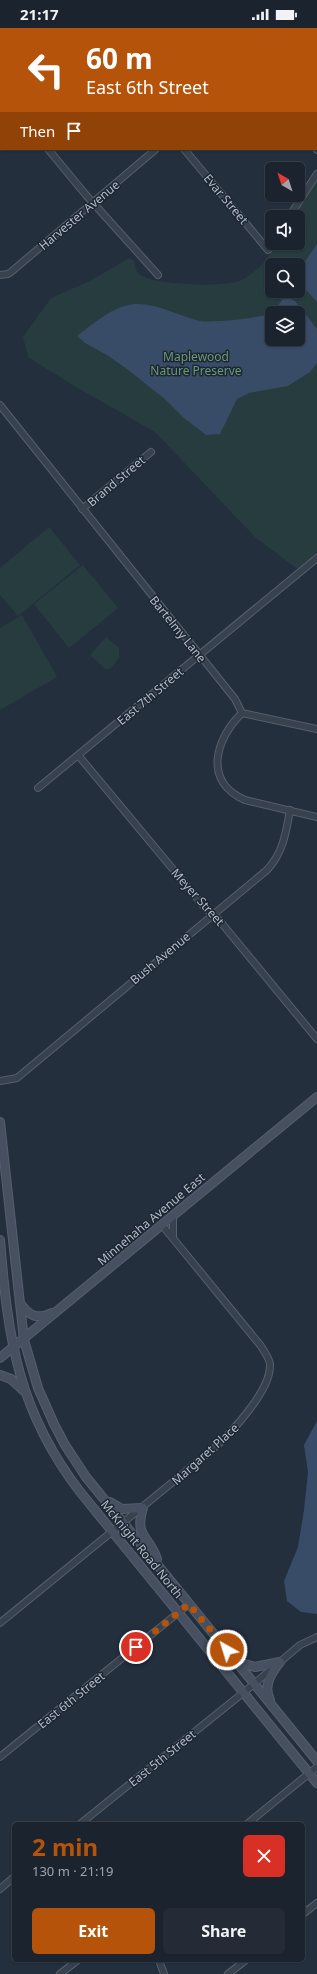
<!DOCTYPE html>
<html lang="en">
<head>
<meta charset="utf-8">
<style>
  body { margin:0; font-family:"Noto Sans",sans-serif; background:#242b36; color:#f1f3f6; height:100vh; display:flex; flex-direction:column; font-size:15px; white-space:nowrap }
  * { box-sizing:border-box; margin:0 }
  p { font-size:13px; color:#a0a4aa }
  .icon { flex:none; width:22px; height:22px; fill:none; stroke:currentColor; stroke-width:2; stroke-linecap:round; stroke-linejoin:round }
  .map { position:relative; flex:1; overflow:hidden }
  .sheet { position:absolute; left:12px; top:1794px; width:293px; height:140px; display:flex; flex-direction:column; background:#1b232e; border-radius:6px; box-shadow:0 1px 3px #0004,0 0 0 1px #39404a }
  .sheet>* { flex:none }
  .top-card { position:absolute; left:0px; top:0px; width:317px; height:122px; box-shadow:0 1px 3px #0004,0 0 0 1px #39404a; background:#b45309; color:#fff; overflow:hidden }
  .needle { width:26px; rotate:321deg }
  .controls { position:absolute; left:265px; top:134px; display:grid; gap:8px }
  .controls a { display:grid; place-items:center; width:40px; height:40px; border-radius:6px; background:#1b232e; box-shadow:0 1px 3px #0004,0 0 0 1px #39404a; font-size:20px }
  .pin { position:absolute; display:grid; place-items:center; width:34px; height:34px; color:#fff; margin:-17px; border:2px solid #fff; border-radius:50%; box-shadow:0 1px 4px #0007 }
  .me { position:absolute; width:44px; margin:-22px; rotate:321deg; stroke-linejoin:round; filter:drop-shadow(0 0 3px #0008) }
  .turn { display:flex; align-items:center; gap:14px; height:84px; padding:0 20px; font-size:18px }
  .turn .icon { width:52px; height:52px; stroke-width:2.5 }
  .turn b { display:block; font-size:28px; line-height:34px }
  .then { display:flex; align-items:center; height:38px; padding:0 20px; background:#0003; gap:8px; font-size:15px }
  .round { display:grid; place-items:center; flex:none; width:42px; height:42px; border-radius:6px; background:#242b36 }
  .headline { display:flex; align-items:center; justify-content:space-between; height:68px; padding:0 20px }
  h1 { font-size:24px; font-weight:700; line-height:30px; color:#b45309 }
  .primary-button { display:flex; gap:8px; margin-top:auto; padding:8px 20px }
  .primary-button a { flex:1; height:46px; border-radius:6px; background:#b45309; color:#fff; font-size:16px; font-weight:700; line-height:46px; text-align:center }
  .primary-button a+a { background:#242b36; color:#f1f3f6 }
  .status { display:flex; justify-content:space-between; align-items:center; height:28px; padding:0 20px; background:#1b232e; direction:ltr }
  .status svg { height:11px; fill:currentColor }
  .map>svg:first-child { display:block }
  .green { fill:#263c3f; fill-rule:evenodd }
  .water { fill:#394c67; fill-rule:evenodd }
  .lines { fill:none; stroke-linecap:round; stroke-linejoin:round }
  .minor-casing { stroke:#565f6c; stroke-width:8 }
  .secondary-casing { stroke:#565f6c; stroke-width:10 }
  .minor { stroke:#38414e; stroke-width:6 }
  .secondary { stroke:#465061; stroke-width:8 }
  .route { stroke:#b45309; stroke-width:7; stroke-dasharray:0 12.6 }
  .labels { text-anchor:middle; dominant-baseline:central; stroke-width:3; stroke-linejoin:round; paint-order:stroke }
  .street-label { font-size:12px; fill:#b4bcc9; stroke:#1d2633 }
  .park-label { font-size:12px; fill:#6b9a76; stroke:#1d2633 }
</style>
</head>
<body>
<div class="status"><b>21:17</b><svg viewBox="0 0 49 12"><path d="M0 12V9h3v3zM5 12V6h3v6zM10 12V3h3v9zM15 12V0h3v12zM26 1h20v11H26zM47 4h2v5h-2z"/></svg></div>
<div class="map">
<svg width="317" height="1946" viewBox="0 0 317 1946">
  <rect width="100%" height="100%" fill="#242f3e"/>
  <path class="green" d="M 317,153 L 317,526 L 300,543 L 255,509 L 155,404 L 71,356 L 28,329 L 23,309 L 51,270 L 90,253 L 129,230 L 134,233 C 135,238 137,245 142,248 C 157,257 223,259 239,253 C 258,245 267,231 277,215 L 298,215 L 298,189 L 294,189 ZM 272,237 L 298,237 L 298,263 L 272,263 ZM 272,285 L 298,285 L 298,311 L 272,311 Z
    M 49,499 L 80,537 L 18,588 L 0,567 L 0,540 Z
    M 83,537 L 118,580 L 69,620 L 34,576 Z
    M 22,587 L 57,649 L 0,682 L 0,600 Z
    M 106,609 L 119,620 L 119,630 L 110,641 L 105,641 L 90,627 Z"/>
  <path class="water" d="M 317,216 L 317,274 L 301,256 L 302,238 Z
    M 285,267 L 295,273 L 317,301 L 317,335 L 310,344 L 288,358 L 249,365 L 237,371 L 220,406 L 206,407 L 184,390 L 166,372 L 127,341 L 107,327 L 85,315 L 77,308 C 94,295 113,278 135,276 C 158,275 178,288 200,293 C 210,295 261,291 269,285 C 276,281 281,274 285,267 ZM 272,285 L 298,285 L 298,311 L 272,311 Z
    M 317,1393 L 317,1586 L 301,1584 L 287,1573 L 284,1553 L 298,1519 L 304,1482 L 308,1444 L 304,1417 Z"/>
  <g class="lines">
    <defs>
      <path id="minor" d="M 300,1 L 301,0
        M 0,62 L 1,63
        M 48,121 L 86,167 L 158,247
        M 184,121 L 268,222 L 272,215
        M 316,121 L 317,122
        M 289,189 L 317,146
        M 0,247 L 8,246 L 11,244 L 156,121
        M 0,377 L 235,671 L 242,685
        M 82,481 L 151,424
        M 242,685 C 215,711 203,754 245,772 L 317,789
        M 242,685 L 317,701
        M 78,727 L 206,881 L 219,892 L 317,1011
        M 38,760 L 317,530
        M 0,1053 L 17,1050 L 267,842 C 283,825 286,805 290,782
        M 173,1188 L 173,1209
        M 0,1595 L 212,1422 C 230,1406 271,1363 270,1337 C 270,1330 264,1324 261,1318 L 162,1197
        M 0,1729 L 189,1576
        M 80,1796 L 254,1656 L 300,1617 L 317,1609
        M 247,1796 L 317,1739
        M 0,1861 L 14,1849
        M 303,1886 L 317,1875
        M 159,1932 L 164,1946
        M 60,1946 L 78,1932
        M 228,1946 L 246,1932"/>
      <path id="secondary" d="M 33,1 L 33,0
        M 0,70 L 1,68
        M 0,1094 L 24,1312 L 38,1360 L 54,1396 L 65,1417 L 86,1449 L 317,1733
        M 0,1212 C 8,1311 18,1384 81,1465 L 317,1755
        M 20,1275 C 29,1288 37,1292 52,1285
        M 0,1330 L 317,1069
        M 0,1347 L 11,1351 L 24,1363
        M 110,1474 L 122,1481 L 143,1480 C 134,1509 149,1507 157,1531
        M 237,1634 L 255,1639 L 280,1634
        M 270,1672 C 263,1658 271,1645 280,1634"/>
    </defs>
    <use href="#minor" class="minor-casing"/>
    <use href="#secondary" class="secondary-casing"/>
    <use href="#minor" class="minor"/>
    <use href="#secondary" class="secondary"/>
  </g>
  <g class="lines">
    <path class="route" d="M 136,1619 L 189,1576 L 227,1622"/>
  </g>
  <g class="labels">
    <g class="street-label">
      <text transform="translate(226 171) rotate(50)">Evar Street</text>
      <text transform="translate(79 187) rotate(-40)">Harvester Avenue</text>
      <text transform="translate(116 453) rotate(-40)">Brand Street</text>
      <text transform="translate(178 601) rotate(51)">Bartelmy Lane</text>
      <text transform="translate(150 668) rotate(-40)">East 7th Street</text>
      <text transform="translate(198 869) rotate(48)">Meyer Street</text>
      <text transform="translate(160 930) rotate(-40)">Bush Avenue</text>
      <text transform="translate(151 1191) rotate(-40)">Minnehaha Avenue East</text>
      <text transform="translate(205 1426) rotate(-42)">Margaret Place</text>
      <text transform="translate(142 1521) rotate(51)">McKnight Road North</text>
      <text transform="translate(71 1672) rotate(-39)">East 6th Street</text>
      <text transform="translate(162 1730) rotate(-39)">East 5th Street</text>
    </g>
    <g class="park-label">
      <text x="196" y="328">Maplewood<tspan x="196" dy="14">Nature Preserve</tspan></text>
    </g>
  </g>
</svg>
<div class="controls">
<a><svg class="needle" viewBox="-14 -14 28 28"><path d="M0-13l5 13h-10z" fill="#e53935"/><path d="M0 13l5-13h-10z" fill="#a0a4aa"/></svg></a>
<a><svg class="icon" aria-label="sound" viewBox="0 0 24 24"><path d="M4 9h4l5-4v14l-5-4H4zM17 9q2 3 0 6"/></svg></a>
<a><svg class="icon" aria-label="search" viewBox="0 0 24 24"><circle cx="10" cy="10" r="6"/><path d="M15 15l6 6"/></svg></a>
<a><svg class="icon" aria-label="layers" viewBox="0 0 24 24"><path d="M12 4l9 5-9 5-9-5zM3 14l9 5 9-5"/></svg></a>
</div>
<div class="pin" style="left:136px;top:1619px;background:#d93025"><svg class="icon" aria-label="arrive" viewBox="0 0 24 24"><path d="M6 21V4h12l-3 4 3 4H6"/></svg></div>
<svg class="me" style="left:227px;top:1622px" viewBox="-20 -20 40 40"><circle r="17" fill="#b45309" stroke="#fff" stroke-width="3"/><path d="M0-11L8 9 0 5-8 9z" fill="#fff"/></svg>
<div class="top-card">
<div class="turn"><svg class="icon" aria-label="left" viewBox="0 0 24 24"><path d="M17 20v-9H6M10 6l-5 5 5 5"/></svg><div><b>60 m</b>East 6th Street</div></div>
<div class="then">Then<svg class="icon" aria-label="arrive" viewBox="0 0 24 24"><path d="M6 21V4h12l-3 4 3 4H6"/></svg></div>
</div>
<section class="sheet">
<div class="headline"><div><h1>2 min</h1><p>130 m · 21:19</p></div><a class="round" style="background:#d93025;color:#fff"><svg class="icon" aria-label="close" viewBox="0 0 24 24"><path d="M6 6l12 12M18 6L6 18"/></svg></a></div>
<div class="primary-button"><a>Exit</a><a>Share</a></div>
</section>
</div>
</body>
</html>
